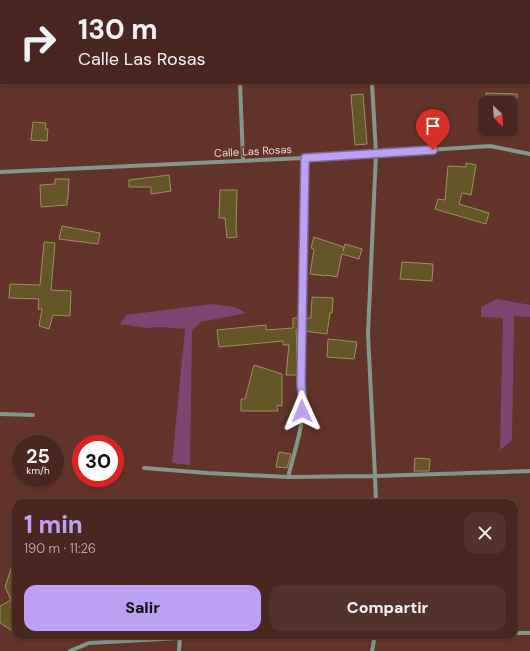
<!DOCTYPE html>
<html lang="es">
<head>
<meta charset="utf-8">
<style>
  body { margin:0; font-family:"DM Sans",sans-serif; background:#53322c; color:#f1f3f6; height:100vh; display:flex; flex-direction:column; font-size:15px; white-space:nowrap }
  * { box-sizing:border-box; margin:0 }
  p { font-size:13px; color:#b1a5a4 }
  .icon { flex:none; width:22px; height:22px; fill:none; stroke:currentColor; stroke-width:2; stroke-linecap:round; stroke-linejoin:round }
  .map { position:relative; flex:1; overflow:hidden }
  .drawer { position:absolute; left:12px; top:499px; width:506px; height:140px; display:flex; flex-direction:column; background:#49261f; border-radius:12px; box-shadow:0 1px 3px #0004,0 0 0 1px #61433d }
  .drawer>* { flex:none }
  .top-card { position:absolute; left:0px; top:0px; width:530px; height:84px; box-shadow:0 1px 3px #0004,0 0 0 1px #61433d; background:#49261f; color:#f1f3f6; overflow:hidden }
  .needle { width:26px; rotate:155deg }
  .fabs { position:absolute; left:478px; top:96px; display:grid; gap:8px }
  .fabs a { display:grid; place-items:center; width:40px; height:40px; border-radius:8px; background:#49261f; box-shadow:0 1px 3px #0004,0 0 0 1px #61433d; font-size:20px }
  .speed { position:absolute; left:12px; top:435px; display:flex; gap:8px; font-size:20px; font-weight:700; text-align:center }
  .speed>* { display:grid; place-content:center; width:52px; height:52px; border-radius:50%; background:#49261f; box-shadow:0 1px 3px #0004,0 0 0 1px #61433d; line-height:1 }
  .speed small { font-size:10px; font-weight:400 }
  .speed .limit { border:6px solid #d22; background:#fff; color:#111 }
  .pin { position:absolute; display:grid; place-items:center; width:34px; height:34px; color:#fff; margin:-41px -17px; border-radius:50% 50% 50% 0; rotate:-45deg; box-shadow:0 0 4px #0007 }
  .pin .icon { rotate:45deg }
  .me { position:absolute; width:44px; margin:-22px; rotate:359deg; stroke-linejoin:round; filter:drop-shadow(0 0 3px #0008) }
  .turn { display:flex; align-items:center; gap:14px; height:84px; padding:0 12px; font-size:18px }
  .turn .icon { width:52px; height:52px; stroke-width:2.5 }
  .turn b { display:block; font-size:28px; line-height:34px }
  .round { display:grid; place-items:center; flex:none; width:42px; height:42px; border-radius:12px; background:#53322c }
  .headline { display:flex; align-items:center; justify-content:space-between; height:68px; padding:0 12px }
  h1 { font-size:24px; font-weight:800; line-height:30px; color:#bca0f2 }
  .primary-button { display:flex; gap:8px; margin-top:auto; padding:8px 12px }
  .primary-button a { flex:1; height:46px; border-radius:12px; background:#bca0f2; color:#111; font-size:16px; font-weight:800; line-height:46px; text-align:center }
  .primary-button a+a { background:#53322c; color:#f1f3f6 }
  .map>svg:first-child { display:block }
  .green { fill:#7c4673 }
  .building { fill:#645627; stroke:#9f9060 }
  .lines { fill:none; stroke-linecap:round; stroke-linejoin:round }
  .minor { stroke:#839687; stroke-width:4 }
  .route-casing { stroke:#7a689d; stroke-width:10 }
  .route { stroke:#bca0f2; stroke-width:7 }
  .labels { text-anchor:middle; dominant-baseline:central; stroke-width:3; stroke-linejoin:round; paint-order:stroke }
  .street-label { font-size:11px; fill:#f0d3cc; stroke:#613329 }
</style>
</head>
<body>
<div class="map">
<svg width="530" height="651" viewBox="0 0 530 651">
  <rect width="100%" height="100%" fill="#613329"/>
  <path class="green" d="M 497,299 L 530,305 L 530,317 L 514,316 L 512,440 L 500,450 L 503,318 L 481,317 L 481,307 Z
    M 212,304 L 235,307 L 246,313 L 201,322 L 192,330 L 190,465 L 172,463 L 185,329 L 160,327 L 147,328 L 120,324 L 126,315 Z"/>
  <path class="building" d="M 486,93 L 517,94 L 517,103 L 485,103 Z
    M 363,94 L 367,144 L 355,145 L 351,95 Z
    M 33,122 L 46,123 L 45,129 L 48,129 L 47,141 L 31,140 Z
    M 466,163 L 476,165 L 471,195 L 462,193 L 459,204 L 489,213 L 486,224 L 435,209 L 438,199 L 445,200 L 448,166 L 466,167 Z
    M 169,175 L 171,191 L 151,194 L 151,187 L 129,187 L 129,180 Z
    M 55,179 L 69,179 L 68,199 L 67,199 L 67,205 L 41,207 L 40,185 L 55,184 Z
    M 220,190 L 237,190 L 236,228 L 237,237 L 227,238 L 225,218 L 219,218 Z
    M 62,226 L 100,233 L 98,244 L 59,239 Z
    M 314,237 L 344,247 L 343,251 L 345,244 L 362,249 L 359,259 L 342,254 L 337,277 L 326,275 L 326,276 L 310,274 L 314,249 L 311,248 Z
    M 44,242 L 55,243 L 51,290 L 71,291 L 70,316 L 53,315 L 49,329 L 39,326 L 42,309 L 38,309 L 39,299 L 9,298 L 10,284 L 40,285 Z
    M 402,262 L 433,264 L 432,281 L 400,279 Z
    M 312,297 L 333,298 L 332,313 L 330,313 L 327,334 L 305,331 L 306,318 L 311,318 Z
    M 293,318 L 299,318 L 298,330 L 296,330 L 298,375 L 286,375 L 289,345 L 283,345 L 283,341 L 219,347 L 217,330 L 266,325 L 266,330 L 293,328 Z
    M 328,339 L 357,342 L 354,359 L 327,357 Z
    M 254,365 L 282,374 L 282,406 L 277,405 L 278,411 L 241,411 L 241,399 L 245,399 Z
    M 279,452 L 291,454 L 287,468 L 276,467 Z
    M 415,458 L 430,459 L 429,471 L 414,471 Z
    M 14,560 L 16,560 L 16,633 L 0,623 L 0,606 L 11,600 L 5,587 Z"/>
  <g class="lines">
    <path class="minor" d="M 237,0 L 237,1
      M 368,0 L 368,1
      M 240,83 L 243,160
      M 372,83 L 376,153 L 368,334 L 375,476 L 530,471
      M 305,158 L 301,384 C 302,390 303,396 303,403 C 303,428 294,453 288,477 L 375,476 L 376,503
      M 0,172 L 305,158 L 490,146 L 530,154
      M 0,414 L 33,415
      M 144,468 L 207,473 L 288,477
      M 514,633 L 530,633
      M 70,651 L 89,643 L 180,638 L 354,635
      M 179,651 L 180,638
      M 372,651 L 375,635"/>
  </g>
  <g class="lines">
    <defs>
      <path id="route" d="M 302,411 L 303,403 L 301,384 L 305,158 L 433,150"/>
    </defs>
    <use href="#route" class="route-casing"/>
    <use href="#route" class="route"/>
  </g>
  <g class="labels">
    <g class="street-label">
      <text transform="translate(253 151) rotate(-3)">Calle Las Rosas</text>
    </g>
  </g>
</svg>
<div class="fabs">
<a><svg class="needle" viewBox="-14 -14 28 28"><path d="M0-13l5 13h-10z" fill="#e53935"/><path d="M0 13l5-13h-10z" fill="#b1a5a4"/></svg></a>
</div>
<div class="speed"><div>25<small>km/h</small></div><div class="limit">30</div></div>
<div class="pin" style="left:433px;top:150px;background:#d93025"><svg class="icon" aria-label="arrive" viewBox="0 0 24 24"><path d="M6 21V4h12l-3 4 3 4H6"/></svg></div>
<svg class="me" style="left:302px;top:411px" viewBox="-20 -20 40 40"><path d="M0-17L14 15 0 8-14 15z" fill="#bca0f2" stroke="#fff" stroke-width="4"/></svg>
<div class="top-card">
<div class="turn"><svg class="icon" aria-label="right" viewBox="0 0 24 24"><path d="M7 20v-9h11M14 6l5 5-5 5"/></svg><div><b>130 m</b>Calle Las Rosas</div></div>
</div>
<section class="drawer">
<div class="headline"><div><h1>1 min</h1><p>190 m · 11:26</p></div><a class="round"><svg class="icon" aria-label="close" viewBox="0 0 24 24"><path d="M6 6l12 12M18 6L6 18"/></svg></a></div>
<div class="primary-button"><a>Salir</a><a>Compartir</a></div>
</section>
</div>
</body>
</html>
